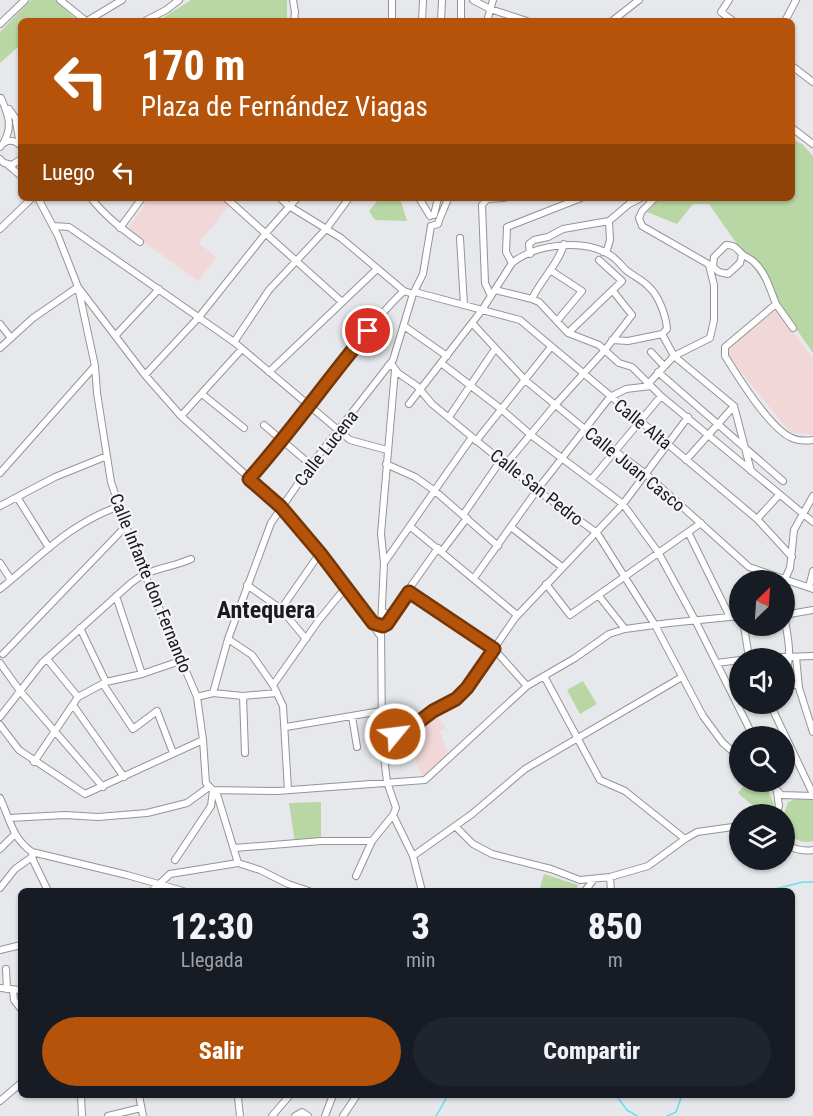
<!DOCTYPE html>
<html lang="es">
<head>
<meta charset="utf-8">
<style>
  body { margin:0; font-family:"Roboto Condensed",sans-serif; background:#20242c; color:#f1f3f6; height:100vh; display:flex; flex-direction:column; font-size:22px; white-space:nowrap }
  * { box-sizing:border-box; margin:0 }
  p { font-size:20px; color:#9ea1a6 }
  .icon { flex:none; width:33px; height:33px; fill:none; stroke:currentColor; stroke-width:2; stroke-linecap:round; stroke-linejoin:round }
  .map { position:relative; flex:1; overflow:hidden }
  .details { position:absolute; left:18px; top:888px; width:777px; height:210px; display:flex; flex-direction:column; background:#171b24; border-radius:9px; box-shadow:0 2px 4px #0004 }
  .details>* { flex:none }
  .banner { position:absolute; left:18px; top:18px; width:777px; height:183px; border-radius:9px; box-shadow:0 2px 4px #0004; background:#b45309; color:#fff; overflow:hidden }
  .needle { width:39px; rotate:25deg }
  .controls { position:absolute; left:729px; top:570px; display:grid; gap:12px }
  .controls a { display:grid; place-items:center; width:66px; height:66px; border-radius:50%; background:#171b24; box-shadow:0 2px 4px #0004; font-size:30px }
  .pin { position:absolute; display:grid; place-items:center; width:51px; height:51px; color:#fff; margin:-26px; border:3px solid #fff; border-radius:50%; box-shadow:0 2px 6px #0007 }
  .me { position:absolute; width:66px; margin:-33px; rotate:61deg; stroke-linejoin:round; filter:drop-shadow(0 0 4px #0008) }
  .turn { display:flex; align-items:center; gap:21px; height:126px; padding:0 24px; font-size:27px }
  .turn .icon { width:78px; height:78px; stroke-width:2.5 }
  .turn b { display:block; font-size:42px; line-height:51px }
  .then { display:flex; align-items:center; height:57px; padding:0 24px; background:#0003; gap:12px; font-size:22px }
  .eta { display:flex; justify-content:space-evenly; align-items:center; height:102px; text-align:center }
  .eta b { font-size:36px; font-weight:800; line-height:42px }
  .button { display:flex; gap:12px; margin-top:auto; padding:12px 24px }
  .button a { flex:1; height:69px; border-radius:36px; background:#b45309; color:#fff; font-size:24px; font-weight:800; line-height:69px; text-align:center }
  .button a+a { background:#20242c; color:#f1f3f6 }
  .map>svg:first-child { display:block }
  .education { fill:#f2d7d9 }
  .green { fill:#b9d6a5 }
  .lines { fill:none; stroke-linecap:round; stroke-linejoin:round }
  .stream { stroke:#68dfee; stroke-width:1.5 }
  .minor-casing { stroke:#939498; stroke-width:8 }
  .minor { stroke:#fff; stroke-width:6 }
  .route-casing { stroke:#753606; stroke-width:15 }
  .route { stroke:#b45309; stroke-width:10 }
  .labels { text-anchor:middle; dominant-baseline:central; stroke-width:4.5; stroke-linejoin:round; paint-order:stroke }
  .street-label { font-size:18px; fill:#1b1b1c; stroke:#f4f5fa }
  .district-label { font-size:24px; font-weight:bold; fill:#1b1b1c; stroke:#f4f5fa }
</style>
</head>
<body>
<div class="map">
<svg width="813" height="1116" viewBox="0 0 813 1116">
  <rect width="100%" height="100%" fill="#e7e8ec"/>
  <path class="education" d="M 149,198 L 222,198 L 229,206 L 199,243 L 216,257 L 198,281 L 127,230 Z
    M 776,310 L 813,358 L 813,435 L 790,432 L 726,354 L 731,345 Z
    M 436,715 L 446,728 L 440,731 L 448,754 L 426,776 L 422,776 L 406,736 Z"/>
  <path class="green" d="M 31,0 L 55,0 L 78,21 L 21,21 L 21,49 L 18,47 L 0,63 L 0,32 Z
    M 191,0 L 287,0 L 287,21 L 158,21 Z
    M 792,139 L 802,144 L 813,156 L 813,353 L 709,204 L 693,204 L 677,224 L 647,212 L 661,198 L 792,198 Z
    M 374,198 L 400,198 L 407,221 L 375,220 L 369,211 L 377,201 Z
    M 583,681 L 597,704 L 580,714 L 567,690 Z
    M 747,782 L 752,782 L 768,790 L 774,804 L 770,813 L 760,812 L 738,793 Z
    M 796,799 L 813,800 L 813,841 C 801,844 793,839 785,831 L 784,814 L 788,802 Z
    M 321,802 L 321,841 L 295,843 L 289,803 Z
    M 544,874 L 578,885 L 576,891 L 539,891 Z"/>
  <g class="lines">
    <path class="stream" d="M 767,891 L 803,882 L 813,882
      M 616,1095 L 627,1110 L 637,1116
      M 436,1116 L 448,1095
      M 667,1116 L 676,1112 L 682,1095"/>
    <defs>
      <path id="minor" d="M 60,0 L 86,21
        M 293,0 L 295,12 L 294,21
        M 392,0 L 392,21
        M 473,0 L 490,9 L 527,21
        M 729,0 L 721,12 L 733,21
        M 87,21 L 122,0
        M 145,21 L 166,10 L 179,0
        M 422,21 L 423,0
        M 441,21 L 442,0
        M 461,21 L 461,0
        M 487,21 L 493,0
        M 612,21 L 639,0
        M 785,21 L 796,0
        M 0,24 L 25,0
        M 792,66 L 813,82
        M 1,98 C 8,114 13,126 4,142
        M 9,109 L 21,126
        M 16,122 L 20,145
        M 792,128 L 813,144
        M 0,147 C 6,139 14,139 21,146
        M 0,159 L 4,163 L 12,165 L 21,159
        M 8,165 L 21,176
        M 38,198 L 58,236 L 78,287 L 145,375 L 181,416 L 281,507 L 346,587 L 381,637
        M 91,198 C 105,216 122,229 140,242
        M 226,198 L 342,302
        M 280,198 L 289,206 L 341,238 L 404,291 L 413,294
        M 419,198 L 430,216
        M 488,198 L 482,205 L 485,283 L 491,296
        M 655,198 L 642,211 L 639,218 L 642,226 L 710,265
        M 487,199 L 504,198
        M 434,215 L 438,198
        M 609,221 L 629,204 L 641,198
        M 53,226 L 69,227 L 234,342 L 350,440 L 387,450
        M 431,226 L 438,224 C 440,216 445,208 448,198
        M 120,228 L 142,198
        M 0,229 L 32,198
        M 460,238 L 464,305
        M 603,252 L 607,250 L 610,240 L 609,221
        M 530,254 L 529,244 L 534,240 L 548,237 L 563,229 L 609,221
        M 742,255 L 740,263 L 728,274 L 719,272 L 713,267 L 714,257 L 726,245 C 735,245 736,248 742,254 C 745,257 750,258 754,262 C 766,273 770,289 776,304
        M 512,263 L 506,252 L 507,227 L 581,198
        M 550,270 L 582,291 L 557,321
        M 78,287 L 95,366 L 97,393 L 111,482 L 134,549 L 197,697 L 203,740 L 206,783 L 213,790 L 277,791 L 425,780 L 527,686 L 575,658 L 609,634 L 625,629 L 669,623 L 740,616
        M 495,290 L 532,299 L 539,302 L 568,333 L 599,345 L 619,363 L 632,367 L 661,396 L 813,522
        M 415,292 L 520,320 L 757,519 L 792,557
        M 532,299 C 541,279 558,265 564,244
        M 472,323 L 525,380 L 586,430 L 646,474 L 749,567 L 813,589
        M 0,324 L 11,338
        M 404,326 L 447,356
        M 793,328 L 776,304 L 725,347 L 725,356 C 738,377 769,427 790,437 C 797,441 806,441 813,440
        M 568,333 L 622,281 L 599,260
        M 662,334 L 674,356 L 734,406 L 751,471
        M 116,335 L 159,289
        M 612,340 L 628,341 L 662,334
        M 234,342 L 269,290 L 327,228 L 349,198
        M 0,348 L 33,318 L 78,287
        M 651,352 L 664,366
        M 441,363 L 501,409 L 531,435 L 623,504 L 658,552 L 695,620 L 753,736
        M 388,366 L 393,366 L 398,373 L 417,386 L 432,404 L 472,437 L 537,490 L 597,533 L 655,625 L 703,716 L 723,743 L 740,758
        M 269,372 L 377,269
        M 658,372 L 783,481
        M 145,375 L 199,317 L 266,233 L 297,198
        M 649,383 L 674,356 L 710,338 L 714,320 L 714,285 L 709,265
        M 202,394 L 244,428
        M 409,404 L 482,310 L 512,263 C 537,243 587,238 613,257 C 618,261 622,266 626,270 C 633,276 643,280 649,287 C 659,296 666,316 667,329 L 662,334
        M 181,416 L 241,350
        M 449,417 L 495,349
        M 264,425 L 311,465
        M 476,441 L 551,347
        M 686,460 L 734,406
        M 386,464 L 415,477 L 435,491 L 498,546
        M 506,464 L 555,405 L 605,350 L 632,315 L 613,291
        M 0,473 L 95,366
        M 249,479 C 289,434 323,385 361,339 C 375,323 388,305 404,291
        M 591,480 L 661,396
        M 17,497 L 49,548
        M 0,506 L 55,477 L 107,456
        M 463,515 L 501,460
        M 757,519 L 779,495
        M 411,527 L 517,615
        M 511,527 L 562,567
        M 688,532 L 729,615
        M 442,551 L 467,518
        M 0,563 L 11,580
        M 384,563 L 472,437
        M 474,578 L 537,490 L 610,397 L 626,389 L 651,386
        M 785,579 L 790,568 L 794,530 L 813,496
        M 546,584 L 570,615 L 701,523
        M 247,585 L 281,609 L 306,639
        M 809,587 L 813,571
        M 0,589 C 40,557 70,523 120,506
        M 409,592 L 494,649 L 527,686
        M 116,596 L 142,674
        M 599,596 L 625,629
        M 281,609 L 320,553
        M 382,611 L 389,615 L 395,614 L 411,586 L 438,548
        M 744,626 L 749,658
        M 80,628 L 106,682
        M 228,639 L 252,655 L 273,685 L 283,706 L 288,790
        M 3,654 L 127,525
        M 796,657 L 799,688 L 813,732
        M 758,658 L 813,656
        M 47,659 L 78,697
        M 0,663 L 20,691 L 103,787
        M 717,663 L 740,660
        M 544,676 L 600,780 L 625,791 L 685,839
        M 103,684 L 133,729 L 157,711 L 173,753
        M 273,685 L 319,620 L 346,587
        M 798,685 L 790,685 C 783,675 789,666 789,656 C 790,643 786,628 784,615 L 813,610
        M 213,693 L 243,696 L 277,693
        M 243,696 L 245,753
        M 197,697 L 213,693 L 228,639 L 271,523 L 311,465 L 393,360 L 413,294 L 423,274 L 431,226
        M 770,704 L 813,794
        M 73,705 L 124,777
        M 352,716 L 357,747
        M 0,717 L 42,663 L 131,583 C 151,567 168,569 191,559
        M 0,725 L 19,750 L 85,794 L 203,740
        M 286,727 L 381,711
        M 382,739 L 408,730 L 433,711 L 456,699 L 467,688 L 515,618 L 623,504 L 688,417
        M 34,762 L 78,697 L 106,682 L 142,674 L 183,660
        M 770,782 L 781,795 L 813,796
        M 216,791 L 238,863
        M 0,798 C 10,819 12,838 32,852 L 33,860 L 48,891
        M 776,814 L 779,806 L 777,792
        M 393,815 L 413,856 L 422,891
        M 9,818 L 65,815 L 98,817 L 147,813 L 187,803 L 209,787
        M 455,826 L 473,844 L 492,854 L 551,869 L 580,880 L 610,877 L 648,866 L 685,839 L 697,832 L 740,826
        M 784,843 C 793,849 802,852 813,850
        M 234,848 L 321,841 L 372,841
        M 0,849 L 14,835
        M 32,852 L 127,875 L 183,891
        M 413,856 L 472,814 L 525,769 L 682,677
        M 175,860 L 211,806 L 213,790
        M 356,876 L 372,841 L 393,815 L 396,808 L 387,782 L 382,739 L 381,626 L 384,563 L 381,534 L 395,370
        M 610,877 L 611,891
        M 0,888 L 15,869 L 32,857
        M 152,891 L 170,874 L 238,863 L 260,870 L 288,884 L 309,891
        M 585,891 L 594,879
        M 0,950 L 21,945
        M 6,969 L 7,989
        M 0,988 L 21,990
        M 13,990 L 14,1000 L 21,1009
        M 81,1095 L 82,1116
        M 139,1095 L 143,1116
        M 238,1098 L 240,1116
        M 0,1101 L 21,1083
        M 108,1116 L 141,1108
        M 272,1116 L 290,1095
        M 295,1116 L 302,1112 L 308,1116
        M 325,1116 L 333,1095
        M 343,1116 L 357,1095"/>
    </defs>
    <use href="#minor" class="minor-casing"/>
    <use href="#minor" class="minor"/>
  </g>
  <g class="lines">
    <defs>
      <path id="route" d="M 368,331 C 327,380 291,432 249,479 L 281,507 L 320,553 L 373,623 L 383,626 L 387,624 L 409,592 L 494,649 L 467,688 L 456,699 L 433,711 L 408,730 L 395,734"/>
    </defs>
    <use href="#route" class="route-casing"/>
    <use href="#route" class="route"/>
  </g>
  <g class="labels">
    <g class="street-label">
      <text transform="translate(643 424) rotate(39)">Calle Alta</text>
      <text transform="translate(326 448) rotate(-52)">Calle Lucena</text>
      <text transform="translate(635 469) rotate(39)">Calle Juan Casco</text>
      <text transform="translate(537 487) rotate(38)">Calle San Pedro</text>
      <text transform="translate(151 583) rotate(68)">Calle Infante don Fernando</text>
    </g>
    <g class="district-label">
      <text x="266" y="610">Antequera</text>
    </g>
  </g>
</svg>
<div class="controls">
<a><svg class="needle" viewBox="-14 -14 28 28"><path d="M0-13l5 13h-10z" fill="#e53935"/><path d="M0 13l5-13h-10z" fill="#9ea1a6"/></svg></a>
<a><svg class="icon" aria-label="sound" viewBox="0 0 24 24"><path d="M4 9h4l5-4v14l-5-4H4zM17 9q2 3 0 6"/></svg></a>
<a><svg class="icon" aria-label="search" viewBox="0 0 24 24"><circle cx="10" cy="10" r="6"/><path d="M15 15l6 6"/></svg></a>
<a><svg class="icon" aria-label="layers" viewBox="0 0 24 24"><path d="M12 4l9 5-9 5-9-5zM3 14l9 5 9-5"/></svg></a>
</div>
<div class="pin" style="left:368px;top:331px;background:#d93025"><svg class="icon" aria-label="arrive" viewBox="0 0 24 24"><path d="M6 21V4h12l-3 4 3 4H6"/></svg></div>
<svg class="me" style="left:395px;top:734px" viewBox="-20 -20 40 40"><circle r="17" fill="#b45309" stroke="#fff" stroke-width="3"/><path d="M0-11L8 9 0 5-8 9z" fill="#fff"/></svg>
<div class="banner">
<div class="turn"><svg class="icon" aria-label="left" viewBox="0 0 24 24"><path d="M17 20v-9H6M10 6l-5 5 5 5"/></svg><div><b>170 m</b>Plaza de Fernández Viagas</div></div>
<div class="then">Luego<svg class="icon" aria-label="left" viewBox="0 0 24 24"><path d="M17 20v-9H6M10 6l-5 5 5 5"/></svg></div>
</div>
<section class="details">
<div class="eta">
<div><b>12:30</b><p>Llegada</p></div>
<div><b>3</b><p>min</p></div>
<div><b>850</b><p>m</p></div>
</div>
<div class="button"><a>Salir</a><a>Compartir</a></div>
</section>
</div>
</body>
</html>
